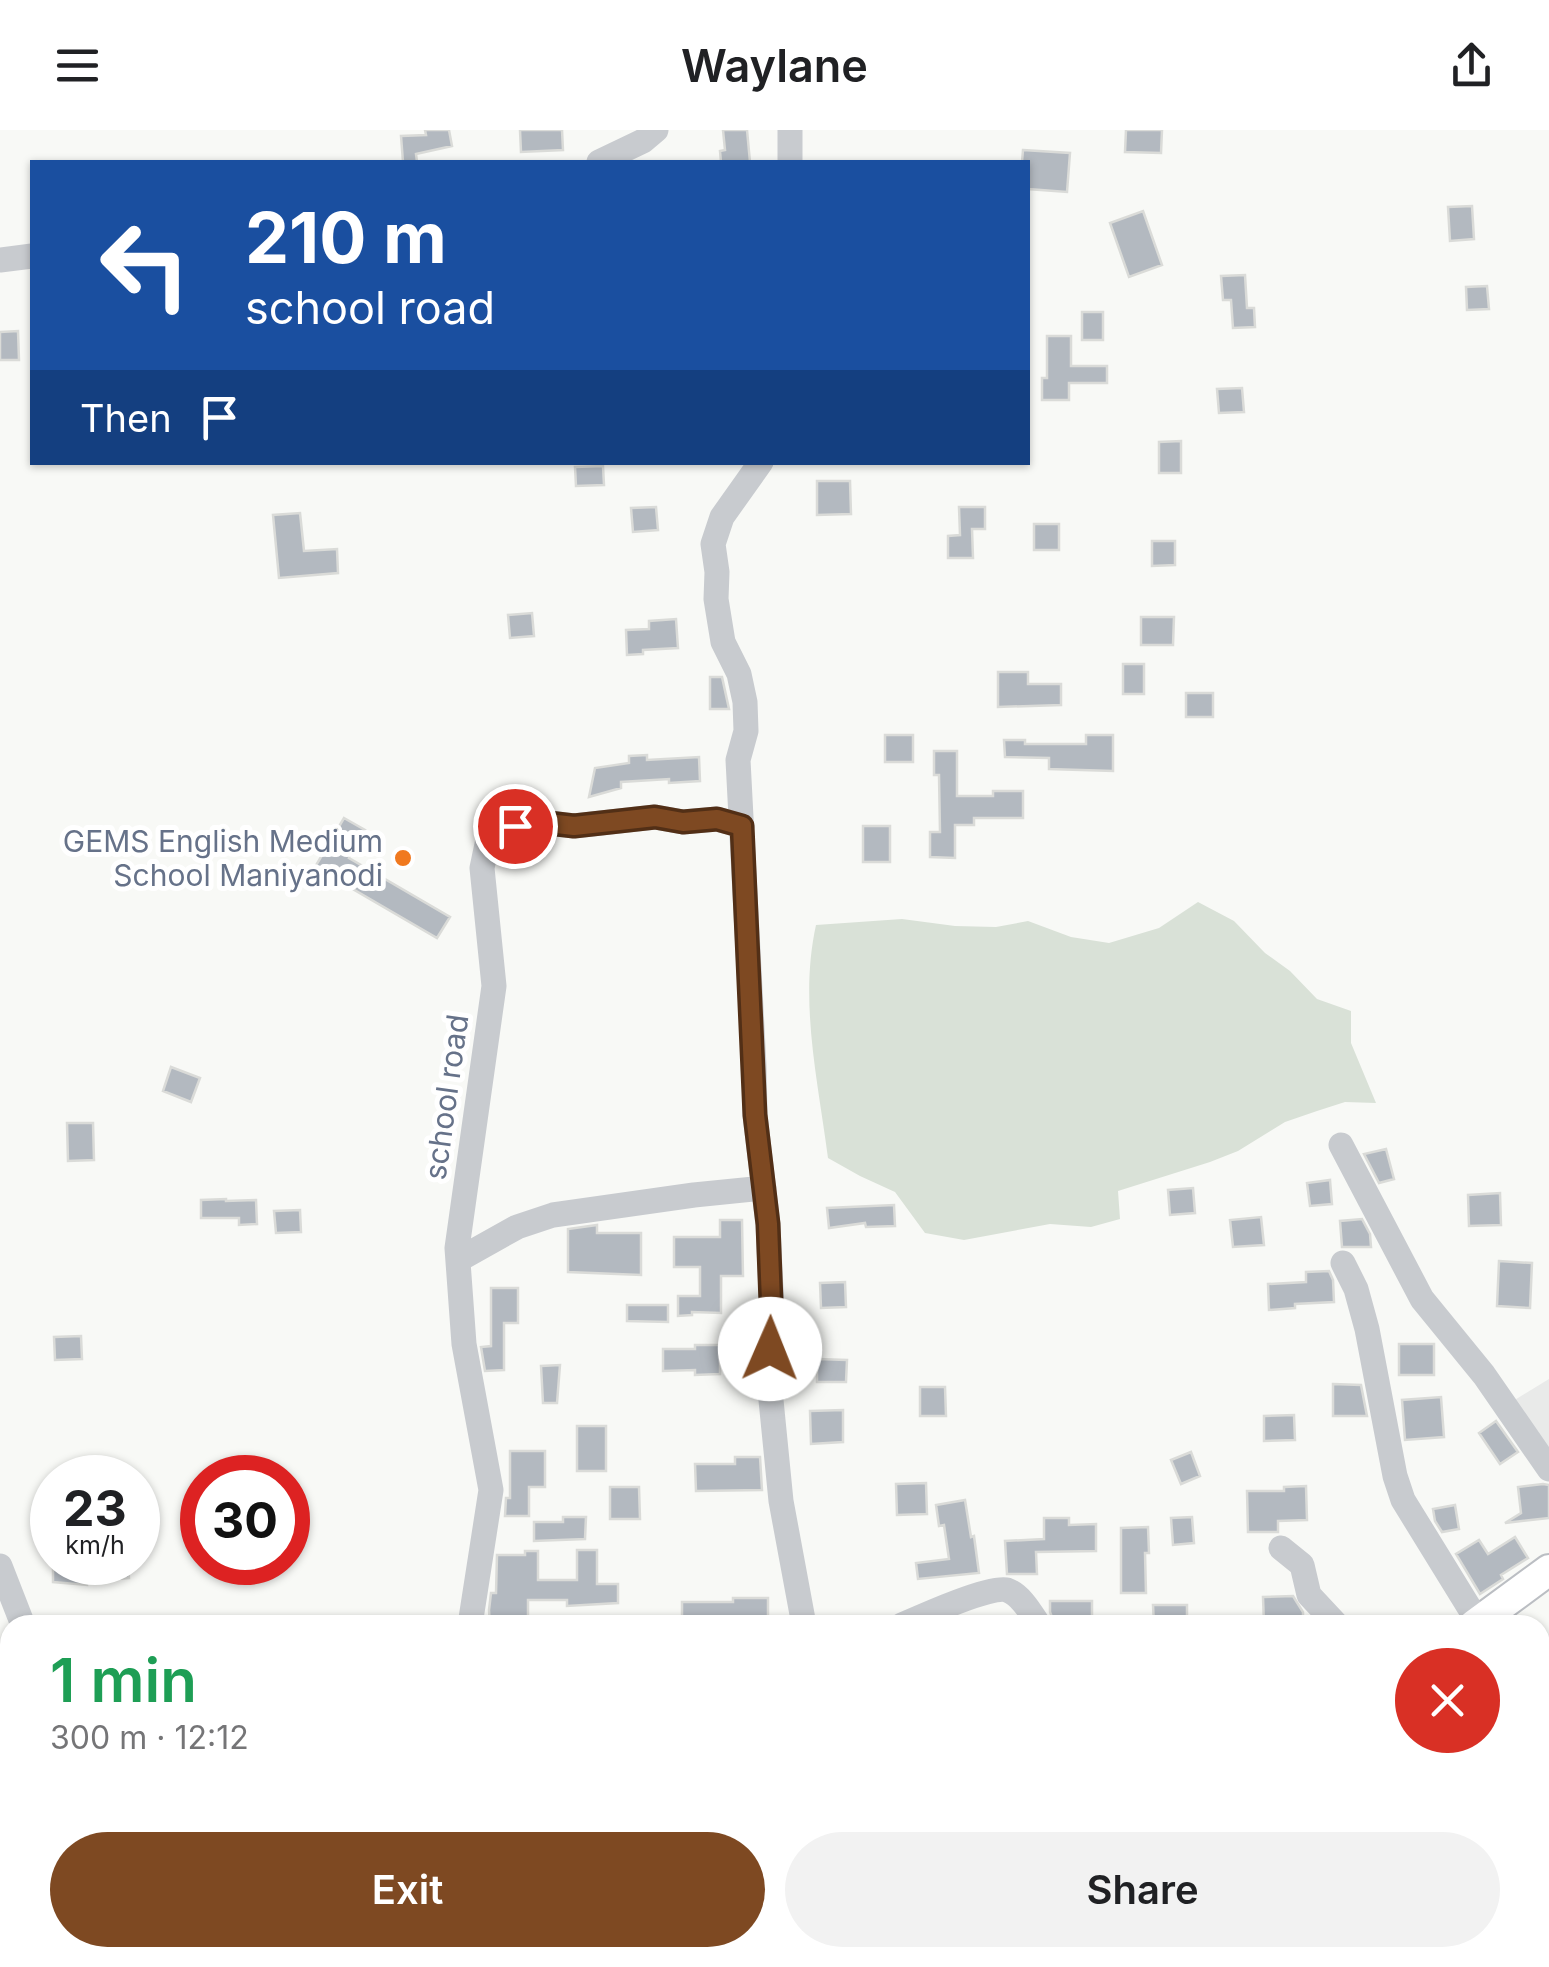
<!DOCTYPE html>
<html lang="en">
<head>
<meta charset="utf-8">
<style>
  body { margin:0; font-family:Inter,sans-serif; background:#f2f2f2; color:#202124; height:100vh; display:flex; flex-direction:column; font-size:38px; white-space:nowrap }
  * { box-sizing:border-box; margin:0 }
  p { font-size:32px; color:#757577 }
  .icon { flex:none; width:55px; height:55px; fill:none; stroke:currentColor; stroke-width:2; stroke-linecap:round; stroke-linejoin:round }
  .map { position:relative; flex:1; overflow:hidden }
  .drawer { position:absolute; left:0px; top:1485px; width:1550px; height:352px; display:flex; flex-direction:column; background:#fff; border-radius:30px 30px 0 0; box-shadow:0 2px 8px #0004 }
  .drawer>* { flex:none }
  .hud { position:absolute; left:30px; top:30px; width:1000px; height:305px; border-radius:0px; box-shadow:0 2px 8px #0004; background:#1a4fa0; color:#fff; overflow:hidden }
  .speed { position:absolute; left:30px; top:1325px; display:flex; gap:20px; font-size:50px; font-weight:700; text-align:center }
  .speed>* { display:grid; place-content:center; width:130px; height:130px; border-radius:50%; background:#fff; box-shadow:0 2px 8px #0004; line-height:1 }
  .speed small { font-size:25px; font-weight:400 }
  .speed .limit { border:15px solid #d22; background:#fff; color:#111 }
  .pin { position:absolute; display:grid; place-items:center; width:85px; height:85px; color:#fff; margin:-42px; border:5px solid #fff; border-radius:50%; box-shadow:0 2px 10px #0007 }
  .me { position:absolute; width:110px; margin:-55px; rotate:1deg; stroke-linejoin:round; filter:drop-shadow(0 0 8px #0008) }
  .turn { display:flex; align-items:center; gap:35px; height:210px; padding:0 50px; font-size:45px }
  .turn .icon { width:130px; height:130px; stroke-width:2.5 }
  .turn b { display:block; font-size:70px; line-height:85px }
  .then { display:flex; align-items:center; height:95px; padding:0 50px; background:#0003; gap:20px; font-size:38px }
  .round { display:grid; place-items:center; flex:none; width:105px; height:105px; border-radius:52px; background:#f2f2f2 }
  .summary { display:flex; align-items:center; justify-content:space-between; height:170px; padding:0 50px }
  h1 { font-size:60px; font-weight:600; line-height:75px; color:#1e9e55 }
  .button { display:flex; gap:20px; margin-top:auto; padding:20px 50px }
  .button a { flex:1; height:115px; border-radius:60px; background:#7e4922; color:#fff; font-size:40px; font-weight:600; line-height:115px; text-align:center }
  .button a+a { background:#f2f2f2; color:#202124 }
  header { display:flex; justify-content:space-between; align-items:center; height:130px; padding:0 50px; background:#fff; font-size:45px; font-weight:600 }
  .map>svg:first-child { display:block }
  .built { fill:#e9eae9 }
  .green { fill:#d9e1d7 }
  .building { fill:#b3b9c0; stroke:#dadbd8; stroke-width:2.5 }
  .lines { fill:none; stroke-linecap:round; stroke-linejoin:round }
  .major-casing { stroke:#bbbec3; stroke-width:34 }
  .minor { stroke:#c8cbcf; stroke-width:25 }
  .major { stroke:#fff; stroke-width:30 }
  .route-casing { stroke:#522f16; stroke-width:25 }
  .route { stroke:#7e4922; stroke-width:18 }
  .poi-dot { fill:#f0791f; stroke:#fff; stroke-width:4 }
  .labels { text-anchor:middle; dominant-baseline:central; stroke-width:10; stroke-linejoin:round; paint-order:stroke }
  .poi-label { font-size:30px; fill:#667289; stroke:#fff; text-anchor:end }
  .street-label { font-size:30px; fill:#667289; stroke:#fff }
</style>
</head>
<body>
<header><svg class="icon" aria-label="menu" viewBox="0 0 24 24"><path d="M4 6h16M4 12h16M4 18h16"/></svg>Waylane<svg class="icon" aria-label="share" viewBox="0 0 24 24"><path d="M12 15V3M7 8l5-5 5 5M5 13v7h14v-7"/></svg></header>
<div class="map">
<svg width="1549" height="1837" viewBox="0 0 1549 1837">
  <rect width="100%" height="100%" fill="#f8f9f6"/>
  <path class="built" d="M 1549,1249 L 1549,1326 L 1513,1271 Z"/>
  <path class="green" d="M 1198,772 L 1234,791 L 1265,823 L 1290,841 L 1317,869 L 1351,881 L 1351,913 L 1376,973 L 1345,972 L 1317,981 L 1285,992 L 1238,1021 L 1210,1032 L 1118,1061 L 1120,1089 L 1091,1097 L 1050,1094 L 964,1110 L 925,1103 L 895,1062 L 860,1046 L 828,1028 C 818,950 799,872 816,795 L 902,789 L 955,796 L 996,797 L 1028,791 L 1071,807 L 1109,813 L 1159,798 Z"/>
  <path class="building" d="M 425,0 L 449,0 L 452,16 L 416,24 L 417,32 L 403,32 L 401,6 L 426,5 Z
    M 520,0 L 562,0 L 563,20 L 521,22 Z
    M 723,0 L 747,0 L 750,32 L 721,32 L 720,21 L 725,20 Z
    M 1126,0 L 1162,0 L 1161,23 L 1125,22 Z
    M 1023,20 L 1070,23 L 1067,62 L 1028,59 L 1028,32 L 1022,32 Z
    M 1472,76 L 1474,109 L 1450,111 L 1448,77 Z
    M 1143,81 L 1162,135 L 1129,147 L 1110,93 Z
    M 1245,145 L 1247,178 L 1254,178 L 1255,197 L 1233,198 L 1231,170 L 1223,170 L 1221,146 Z
    M 1487,156 L 1489,179 L 1467,180 L 1466,157 Z
    M 1082,182 L 1103,182 L 1103,210 L 1082,210 Z
    M 18,201 L 19,230 L 0,230 L 0,202 Z
    M 1047,206 L 1071,206 L 1071,236 L 1107,236 L 1107,253 L 1069,253 L 1069,270 L 1042,270 L 1042,248 L 1047,248 Z
    M 1242,258 L 1244,282 L 1219,283 L 1217,259 Z
    M 1181,311 L 1181,343 L 1159,343 L 1159,312 Z
    M 603,336 L 604,355 L 576,356 L 575,337 Z
    M 817,351 L 850,351 L 851,384 L 817,385 Z
    M 656,377 L 658,400 L 633,402 L 631,378 Z
    M 959,377 L 985,377 L 985,399 L 972,399 L 973,428 L 948,428 L 948,406 L 960,405 Z
    M 300,383 L 304,421 L 337,419 L 338,443 L 279,448 L 273,385 Z
    M 1034,394 L 1059,394 L 1059,420 L 1034,420 Z
    M 1152,411 L 1175,411 L 1175,435 L 1152,436 Z
    M 532,483 L 534,506 L 510,508 L 508,485 Z
    M 1141,487 L 1174,487 L 1173,515 L 1141,515 Z
    M 676,489 L 678,518 L 643,520 L 643,524 L 627,525 L 626,500 L 649,499 L 649,491 Z
    M 1123,534 L 1144,534 L 1144,564 L 1123,564 Z
    M 998,542 L 1028,542 L 1028,554 L 1061,554 L 1061,575 L 998,577 Z
    M 710,547 L 722,547 L 729,579 L 710,579 Z
    M 1186,563 L 1213,563 L 1213,587 L 1186,587 Z
    M 885,605 L 913,605 L 913,632 L 885,632 Z
    M 1086,605 L 1113,605 L 1113,641 L 1049,639 L 1049,628 L 1005,627 L 1004,610 L 1025,610 L 1025,614 L 1086,614 Z
    M 934,621 L 957,621 L 957,666 L 993,666 L 993,661 L 1023,661 L 1023,688 L 974,688 L 974,695 L 955,695 L 955,728 L 930,727 L 930,702 L 940,702 L 939,645 L 934,645 Z
    M 647,625 L 647,630 L 699,627 L 700,651 L 669,653 L 669,649 L 621,652 L 621,658 L 589,667 L 595,638 L 629,633 L 629,626 Z
    M 344,688 L 365,700 L 349,728 L 450,787 L 437,808 L 315,737 Z
    M 863,696 L 890,696 L 890,732 L 863,732 Z
    M 171,937 L 200,948 L 191,972 L 163,961 Z
    M 67,993 L 93,993 L 94,1030 L 68,1031 Z
    M 1386,1019 L 1394,1049 L 1379,1053 L 1364,1024 Z
    M 1330,1050 L 1332,1074 L 1310,1076 L 1307,1053 Z
    M 1193,1058 L 1195,1083 L 1170,1085 L 1168,1060 Z
    M 1500,1063 L 1501,1095 L 1469,1096 L 1468,1065 Z
    M 226,1069 L 226,1071 L 256,1070 L 257,1094 L 239,1095 L 239,1088 L 201,1088 L 201,1070 Z
    M 894,1075 L 895,1096 L 866,1097 L 865,1093 L 829,1098 L 827,1078 Z
    M 300,1080 L 301,1102 L 276,1103 L 274,1081 Z
    M 1261,1087 L 1264,1115 L 1233,1117 L 1230,1090 Z
    M 1362,1089 L 1370,1104 L 1371,1117 L 1342,1117 L 1340,1091 Z
    M 720,1090 L 742,1090 L 743,1146 L 721,1146 L 721,1183 L 692,1182 L 692,1185 L 678,1186 L 678,1166 L 700,1166 L 700,1137 L 674,1137 L 674,1107 L 720,1107 Z
    M 597,1095 L 597,1103 L 641,1103 L 641,1145 L 568,1142 L 568,1099 Z
    M 1499,1131 L 1532,1133 L 1530,1178 L 1497,1176 Z
    M 1329,1141 L 1333,1150 L 1334,1172 L 1295,1174 L 1295,1178 L 1269,1180 L 1268,1154 L 1306,1152 L 1306,1142 Z
    M 845,1152 L 846,1177 L 821,1178 L 820,1153 Z
    M 491,1158 L 518,1158 L 518,1193 L 504,1193 L 504,1240 L 485,1241 L 481,1217 L 491,1216 Z
    M 627,1175 L 668,1175 L 668,1192 L 627,1191 Z
    M 81,1206 L 82,1229 L 55,1230 L 54,1207 Z
    M 1399,1214 L 1434,1214 L 1434,1245 L 1399,1245 Z
    M 695,1215 L 720,1215 L 720,1244 L 695,1245 L 695,1240 L 663,1241 L 663,1219 L 695,1219 Z
    M 817,1229 L 847,1230 L 846,1252 L 817,1252 Z
    M 560,1235 L 557,1273 L 543,1273 L 541,1236 Z
    M 1333,1254 L 1361,1255 L 1367,1286 L 1333,1286 Z
    M 920,1257 L 945,1257 L 946,1286 L 920,1286 Z
    M 1441,1267 L 1444,1307 L 1405,1310 L 1402,1270 Z
    M 843,1280 L 843,1312 L 811,1314 L 810,1281 Z
    M 1294,1285 L 1295,1310 L 1264,1311 L 1264,1286 Z
    M 1496,1291 L 1518,1322 L 1500,1334 L 1479,1303 Z
    M 577,1296 L 606,1296 L 606,1341 L 577,1341 Z
    M 510,1321 L 545,1321 L 545,1357 L 529,1357 L 529,1386 L 505,1386 L 506,1368 L 510,1368 Z
    M 1191,1322 L 1200,1346 L 1181,1354 L 1171,1330 Z
    M 735,1327 L 760,1327 L 762,1360 L 696,1361 L 695,1334 L 735,1334 Z
    M 926,1353 L 927,1384 L 897,1385 L 896,1354 Z
    M 1543,1354 L 1549,1355 L 1549,1388 L 1505,1393 L 1521,1383 L 1518,1357 Z
    M 1306,1356 L 1307,1390 L 1278,1391 L 1278,1402 L 1248,1402 L 1247,1361 L 1284,1361 L 1284,1357 Z
    M 610,1357 L 639,1357 L 640,1389 L 610,1389 Z
    M 965,1370 L 971,1407 L 974,1406 L 979,1443 L 918,1449 L 916,1433 L 949,1429 L 944,1395 L 939,1396 L 936,1375 Z
    M 1455,1375 L 1459,1399 L 1442,1402 L 1435,1391 L 1433,1379 Z
    M 563,1387 L 586,1387 L 585,1409 L 534,1411 L 534,1392 L 563,1392 Z
    M 1192,1387 L 1194,1413 L 1173,1415 L 1171,1388 Z
    M 1044,1388 L 1069,1388 L 1069,1395 L 1096,1394 L 1096,1421 L 1036,1422 L 1037,1444 L 1007,1444 L 1005,1411 L 1044,1409 Z
    M 1148,1397 L 1149,1423 L 1145,1423 L 1146,1463 L 1121,1463 L 1121,1398 Z
    M 1515,1407 L 1528,1428 L 1501,1445 L 1503,1449 L 1480,1464 L 1456,1424 L 1479,1410 L 1488,1424 Z
    M 577,1420 L 597,1420 L 597,1454 L 618,1454 L 618,1473 L 567,1476 L 567,1470 L 528,1470 L 528,1495 L 490,1495 L 489,1480 L 491,1463 L 496,1463 L 497,1425 L 525,1425 L 525,1421 L 538,1421 L 538,1450 L 577,1450 Z
    M 107,1432 L 128,1432 L 129,1448 L 87,1451 L 87,1455 L 53,1452 L 53,1438 L 70,1438 L 70,1433 L 107,1436 Z
    M 1293,1466 L 1303,1482 L 1303,1495 L 1264,1495 L 1263,1467 Z
    M 733,1468 L 768,1468 L 768,1495 L 682,1495 L 682,1472 L 733,1472 Z
    M 1050,1471 L 1092,1471 L 1092,1495 L 1055,1495 L 1050,1482 Z
    M 1153,1475 L 1187,1475 L 1187,1495 L 1154,1495 Z"/>
  <g class="lines">
    <defs>
      <path id="major" d="M 1474,1495 L 1549,1440
        M 995,1837 L 1010,1828"/>
    </defs>
    <use href="#major" class="major-casing"/>
    <path class="minor" d="M 790,0 L 790,32
      M 599,32 L 643,11 L 656,0
      M 0,130 L 32,126
      M 761,332 L 722,387 L 713,414 L 717,442 L 716,469 L 723,512 L 739,544 L 745,572 L 746,601 L 738,630 L 754,936 L 755,985 L 768,1095 L 770,1140 L 773,1198 L 768,1240 L 781,1371 L 804,1495
      M 1341,1015 L 1422,1169 L 1484,1245 L 1549,1339
      M 458,1130 L 517,1097 L 553,1085 L 694,1065 L 764,1058
      M 1343,1133 L 1356,1159 L 1367,1199 L 1395,1346 L 1403,1370 L 1480,1495
      M 1281,1418 L 1302,1435 L 1309,1465 L 1337,1495
      M 0,1436 L 23,1495
      M 470,1495 L 491,1360 L 464,1214 L 457,1118 L 494,856 L 482,738 L 490,700 L 540,692 L 574,696 L 655,687 L 683,692 L 717,689 L 742,696
      M 902,1495 C 920,1487 991,1455 1007,1460 C 1021,1465 1031,1483 1039,1495
      M 1540,1608 L 1549,1622
      M 176,1828 L 180,1837
      M 730,1828 L 733,1837
      M 851,1828 L 853,1837"/>
    <use href="#major" class="major"/>
  </g>
  <g class="lines">
    <defs>
      <path id="route" d="M 515,696 L 540,692 L 574,696 L 655,687 L 683,692 L 717,689 L 742,696 L 755,985 L 768,1094 L 772,1198 L 770,1219"/>
    </defs>
    <use href="#route" class="route-casing"/>
    <use href="#route" class="route"/>
  </g>
  <circle class="poi-dot" cx="403" cy="728" r="10"/>
  <g class="labels">
    <g class="poi-label">
      <text x="383" y="711">GEMS English Medium<tspan x="383" dy="34">School Maniyanodi</tspan></text>
    </g>
    <g class="street-label">
      <text transform="translate(446 967) rotate(-82)">school road</text>
    </g>
  </g>
</svg>
<div class="speed"><div>23<small>km/h</small></div><div class="limit">30</div></div>
<div class="pin" style="left:515px;top:696px;background:#d93025"><svg class="icon" aria-label="arrive" viewBox="0 0 24 24"><path d="M6 21V4h12l-3 4 3 4H6"/></svg></div>
<svg class="me" style="left:770px;top:1219px" viewBox="-20 -20 40 40"><circle r="19" fill="#fff"/><path d="M0-13L10 11 0 6-10 11z" fill="#7e4922"/></svg>
<div class="hud">
<div class="turn"><svg class="icon" aria-label="left" viewBox="0 0 24 24"><path d="M17 20v-9H6M10 6l-5 5 5 5"/></svg><div><b>210 m</b>school road</div></div>
<div class="then">Then<svg class="icon" aria-label="arrive" viewBox="0 0 24 24"><path d="M6 21V4h12l-3 4 3 4H6"/></svg></div>
</div>
<section class="drawer">
<div class="summary"><div><h1>1 min</h1><p>300 m · 12:12</p></div><a class="round" style="background:#d93025;color:#fff"><svg class="icon" aria-label="close" viewBox="0 0 24 24"><path d="M6 6l12 12M18 6L6 18"/></svg></a></div>
<div class="button"><a>Exit</a><a>Share</a></div>
</section>
</div>
</body>
</html>
